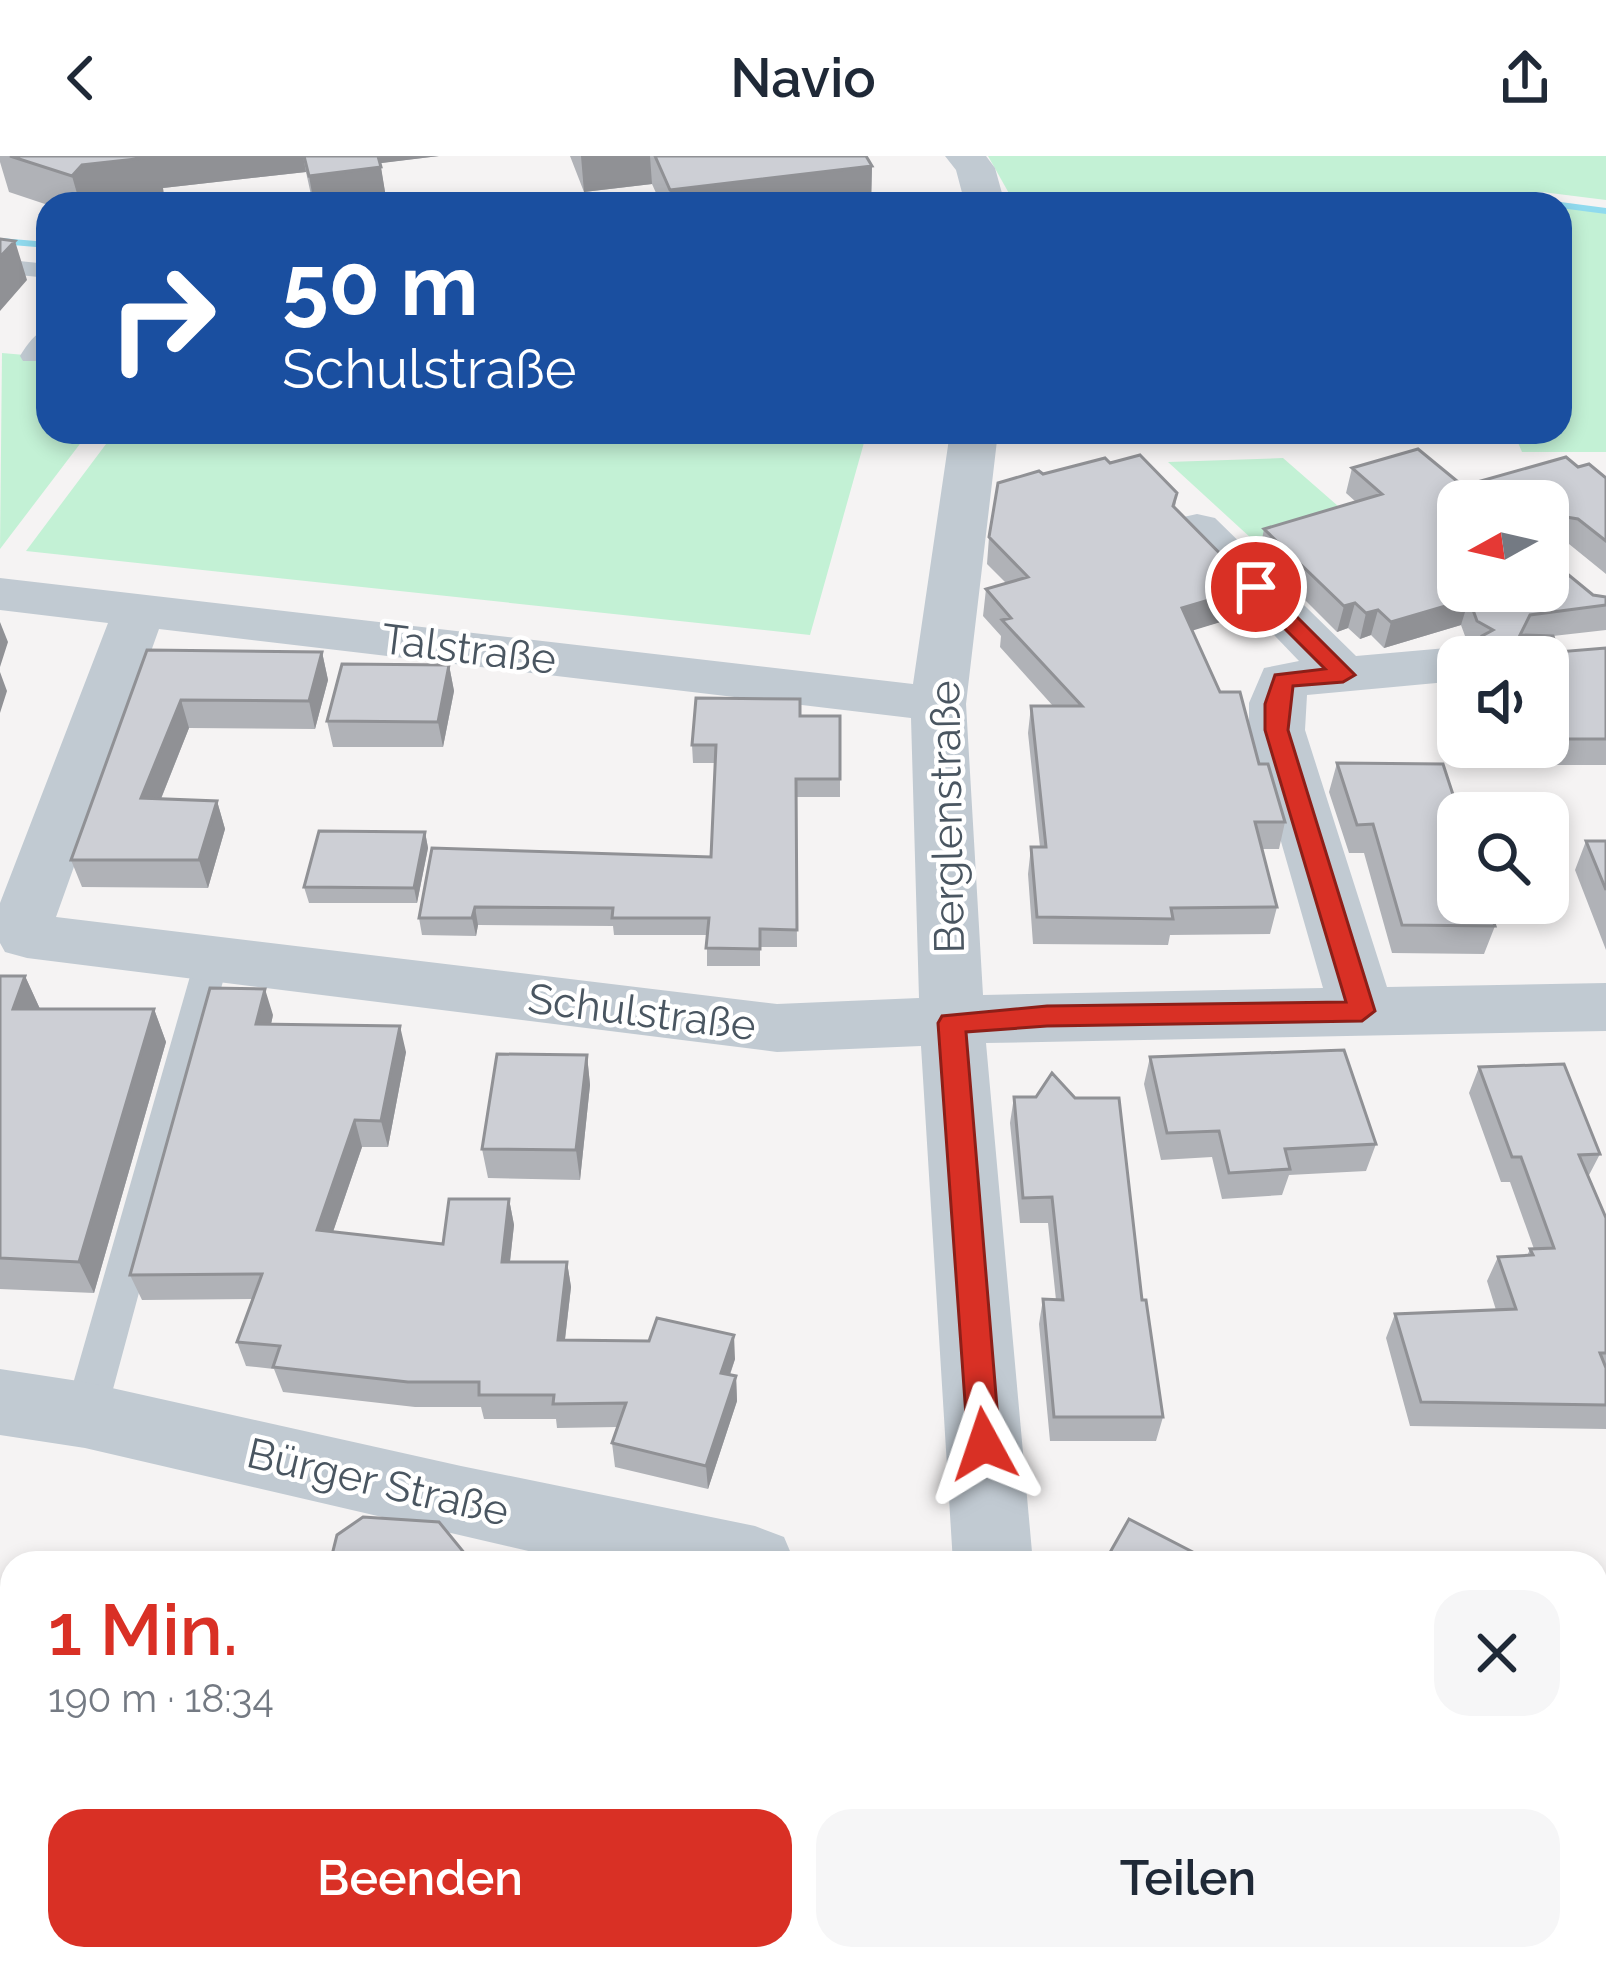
<!DOCTYPE html>
<html lang="de">
<head>
<meta charset="utf-8">
<style>
  body { margin:0; font-family:Raleway,sans-serif; background:#f6f6f7; color:#1f2937; height:100vh; display:flex; flex-direction:column; font-size:45px; white-space:nowrap }
  * { box-sizing:border-box; margin:0 }
  p { font-size:39px; color:#747a83 }
  .icon { flex:none; width:66px; height:66px; fill:none; stroke:currentColor; stroke-width:2; stroke-linecap:round; stroke-linejoin:round }
  .map { position:relative; flex:1; overflow:hidden }
  .drawer { position:absolute; left:0px; top:1395px; width:1608px; height:420px; display:flex; flex-direction:column; background:#fff; border-radius:36px 36px 0 0; box-shadow:0 6px 18px #0003 }
  .drawer>* { flex:none }
  .top-card { position:absolute; left:36px; top:36px; width:1536px; height:252px; border-radius:36px; box-shadow:0 6px 18px #0003; background:#1a4fa0; color:#fff; overflow:hidden }
  .needle { width:78px; rotate:262deg }
  .buttons { position:absolute; left:1437px; top:324px; display:grid; gap:24px }
  .buttons a { display:grid; place-items:center; width:132px; height:132px; border-radius:24px; background:#fff; box-shadow:0 6px 18px #0003; font-size:60px }
  .pin { position:absolute; display:grid; place-items:center; width:102px; height:102px; color:#fff; margin:-51px; border:6px solid #fff; border-radius:50%; box-shadow:0 3px 12px #0007 }
  .me { position:absolute; width:132px; margin:-66px; rotate:355deg; stroke-linejoin:round; filter:drop-shadow(0 0 9px #0008) }
  .turn { display:flex; align-items:center; gap:42px; height:252px; padding:0 48px; font-size:54px }
  .turn .icon { width:156px; height:156px; stroke-width:2.5 }
  .turn b { display:block; font-size:84px; line-height:102px }
  .round { display:grid; place-items:center; flex:none; width:126px; height:126px; border-radius:36px; background:#f6f6f7 }
  .overview { display:flex; align-items:center; justify-content:space-between; height:204px; padding:0 48px }
  h1 { font-size:72px; font-weight:600; line-height:90px; color:#d93025 }
  .cta { display:flex; gap:24px; margin-top:auto; padding:24px 48px }
  .cta a { flex:1; height:138px; border-radius:36px; background:#d93025; color:#fff; font-size:48px; font-weight:600; line-height:138px; text-align:center }
  .cta a+a { background:#f6f6f7; color:#1f2937 }
  header { display:flex; justify-content:space-between; align-items:center; height:156px; padding:0 48px; background:#fff; font-size:54px; font-weight:600 }
  .map>svg:first-child { display:block }
  .green { fill:#c3f1d5 }
  .lines { fill:none; stroke-linecap:round; stroke-linejoin:round }
  .stream { fill:#90daee; fill-rule:evenodd }
  .service { fill:#c1cad2; fill-rule:evenodd }
  .minor { fill:#c1cad2; fill-rule:evenodd }
  .tertiary { fill:#c1cad2; fill-rule:evenodd }
  .wall { fill:#b0b2b7 }
  .shaded-wall { fill:#909195 }
  .building { fill:#cdcfd5; stroke:#909195; stroke-width:3; fill-rule:evenodd }
  .route { fill:#d93025; stroke:#8d1f18; stroke-width:3 }
  .labels { text-anchor:middle; dominant-baseline:central; stroke-width:9; stroke-linejoin:round; paint-order:stroke }
  .street-label { font-size:42px; fill:#4a5661; stroke:#fff }
</style>
</head>
<body>
<header><svg class="icon" aria-label="back" viewBox="0 0 24 24"><path d="M15 5l-7 7 7 7"/></svg>Navio<svg class="icon" aria-label="share" viewBox="0 0 24 24"><path d="M12 15V3M7 8l5-5 5 5M5 13v7h14v-7"/></svg></header>
<div class="map">
<svg width="1606" height="1815" viewBox="0 0 1606 1815">
  <rect width="100%" height="100%" fill="#f5f3f3"/>
  <path class="green" d="M 988,0 L 1606,0 L 1606,44 L 1542,36 L 1444,48 L 1015,48 Z
    M 1560,49 L 1606,56 L 1606,296 L 1522,296 L 1516,282 L 994,286 L 994,276 L 1560,276 Z
    M 2,197 L 48,201 L 48,276 L 89,276 L 0,393 Z
    M 115,276 L 867,276 L 810,479 L 26,395 Z
    M 1283,302 L 1346,357 L 1252,383 L 1168,306 Z"/>
  <g class="lines">
    <path class="stream" d="M 1513,45 L 1553,45 L 1606,52 L 1606,58 L 1560,52 L 1560,48 L 1507,48 Z
      M 0,82 L 48,86 L 48,92 L 0,88 Z"/>
    <path class="service" d="M 0,103 L 48,108 L 48,122 L 0,117 Z
      M 48,173 L 48,196 L 41,205 L 23,205 L 20,200 C 27,189 35,176 48,173 Z
      M 212,791 L 224,794 L 229,803 L 106,1259 L 100,1272 L 85,1277 L 70,1272 L 64,1259 L 195,803 L 200,794 Z"/>
    <path class="minor" d="M 945,0 L 986,0 L 995,12 L 1005,48 L 965,48 L 956,14 Z
      M 950,276 L 998,276 L 966,548 L 983,839 L 1323,832 L 1249,574 L 1249,547 L 1264,512 L 1299,505 L 1172,373 L 1179,362 L 1197,358 L 1215,362 L 1356,500 L 1458,491 L 1480,501 L 1458,501 L 1458,525 L 1307,539 L 1305,574 L 1387,831 L 1606,827 L 1606,875 L 986,887 L 1033,1407 L 953,1407 L 921,890 L 777,896 L 27,802 L 5,796 L 0,787 L 0,747 L 108,467 L 0,454 L 0,422 L 913,528 ZM 159,473 L 911,562 L 919,842 L 777,848 L 56,761 Z
      M 494,1803 L 586,1803 L 585,1815 L 493,1815 Z
      M 593,1803 L 685,1803 L 690,1815 L 598,1815 Z"/>
    <path class="tertiary" d="M 0,1213 L 85,1226 L 461,1310 L 755,1370 L 784,1381 L 795,1407 L 580,1407 L 85,1292 L 0,1279 Z
      M 1596,1771 L 1606,1776 L 1606,1815 L 1522,1815 L 1517,1803 L 1596,1803 Z"/>
  </g>
  <path class="wall" d="M 0,0 L 439,0 L 380,7 L 387,48 L 313,48 L 306,16 L 163,32 L 164,41 L 107,48 L 48,49 L 9,36 L 0,6 Z
    M 570,0 L 866,0 L 872,10 L 871,48 L 661,48 L 652,28 L 584,36 Z
    M 1110,307 L 1177,337 L 1175,351 L 1253,431 L 1247,458 L 1192,474 L 1220,536 L 1259,608 L 1285,666 L 1279,693 L 1262,693 L 1277,751 L 1270,778 L 1170,779 L 1168,789 L 1033,788 L 1028,718 L 1031,691 L 1040,691 L 1028,577 L 1031,550 L 1053,550 L 1000,491 L 1001,480 L 983,460 L 986,433 L 1006,427 L 987,408 L 989,381 L 1043,318 Z
    M 1578,311 L 1606,322 L 1606,418 L 1569,388 L 1554,386 L 1554,407 L 1593,439 L 1606,441 L 1606,474 L 1553,480 L 1558,496 L 1606,492 L 1606,609 L 1534,609 L 1527,591 L 1548,591 L 1548,501 L 1476,501 L 1477,496 L 1469,491 L 1461,469 L 1384,492 L 1371,479 L 1360,483 L 1348,472 L 1337,476 L 1259,398 L 1264,373 L 1356,346 L 1346,337 L 1352,312 L 1463,330 Z
    M 147,494 L 322,496 L 328,524 L 315,573 L 189,572 L 161,643 L 217,645 L 225,673 L 208,732 L 82,731 L 71,704 Z
    M 449,509 L 454,535 L 443,591 L 333,591 L 327,565 Z
    M 800,560 L 840,560 L 840,641 L 796,641 L 797,791 L 760,791 L 760,810 L 707,810 L 707,779 L 614,779 L 613,770 L 478,769 L 476,780 L 422,779 L 419,762 L 711,701 L 715,607 L 693,607 L 692,589 Z
    M 1337,607 L 1495,770 L 1484,798 L 1392,797 L 1364,697 L 1349,697 L 1329,636 Z
    M 425,676 L 428,692 L 417,747 L 309,747 L 304,731 Z
    M 1586,685 L 1606,685 L 1606,794 L 1575,714 Z
    M 0,820 L 25,820 L 40,853 L 154,853 L 166,886 L 94,1137 L 0,1133 Z
    M 273,859 L 271,868 L 406,896 L 388,991 L 362,991 L 333,1076 L 443,1088 L 509,1043 L 514,1069 L 510,1106 L 567,1106 L 571,1131 L 565,1184 L 735,1203 L 730,1219 L 736,1220 L 737,1245 L 708,1333 L 615,1311 L 612,1287 L 618,1271 L 557,1272 L 556,1263 L 484,1263 L 481,1251 L 415,1251 L 283,1236 L 274,1213 L 246,1210 L 237,1186 L 253,1143 L 142,1144 L 130,1119 Z
    M 587,899 L 590,929 L 580,1024 L 488,1022 L 482,993 Z
    M 1150,901 L 1376,988 L 1366,1015 L 1289,1019 L 1282,1039 L 1222,1043 L 1212,1001 L 1161,1004 L 1144,928 Z
    M 1479,911 L 1600,998 L 1588,1021 L 1606,1062 L 1606,1273 L 1410,1270 L 1386,1182 L 1395,1158 L 1496,1154 L 1487,1125 L 1498,1101 L 1527,1100 L 1530,1093 L 1534,1093 L 1510,1026 L 1501,1026 L 1469,937 Z
    M 1014,941 L 1142,1144 L 1163,1261 L 1156,1285 L 1050,1285 L 1039,1168 L 1043,1143 L 1056,1144 L 1048,1067 L 1020,1067 L 1010,967 Z
    M 1596,1623 L 1606,1627 L 1606,1773 L 1598,1767 L 1596,1745 Z"/>
  <path class="shaded-wall" d="M 154,0 L 303,0 L 306,16 L 163,32 L 164,41 L 107,48 L 80,48 L 72,20 L 82,9 Z
    M 373,0 L 439,0 L 374,8 Z
    M 581,0 L 650,0 L 652,28 L 584,36 Z
    M 872,10 L 871,48 L 671,48 L 670,34 Z
    M 381,11 L 387,48 L 314,48 L 309,20 Z
    M 15,85 L 27,124 L 0,155 L 0,101 Z
    M 1253,431 L 1247,458 L 1178,479 L 1182,452 Z
    M 1469,443 L 1461,469 L 1384,492 L 1391,466 Z
    M 1355,447 L 1348,472 L 1337,476 L 1344,450 Z
    M 1378,454 L 1371,479 L 1360,483 L 1366,457 Z
    M 0,466 L 8,486 L 0,511 Z
    M 322,496 L 328,524 L 315,573 L 309,545 Z
    M 449,509 L 454,535 L 443,591 L 438,566 Z
    M 0,516 L 7,535 L 0,557 Z
    M 181,544 L 189,572 L 150,670 L 141,642 Z
    M 217,645 L 225,673 L 208,732 L 199,704 Z
    M 425,676 L 428,692 L 417,747 L 414,732 Z
    M 475,751 L 478,769 L 476,780 L 472,762 Z
    M 25,820 L 40,853 L 13,853 Z
    M 265,833 L 273,859 L 265,895 L 256,868 Z
    M 154,853 L 166,886 L 94,1137 L 79,1106 Z
    M 400,870 L 406,896 L 388,991 L 381,965 Z
    M 587,899 L 590,929 L 580,1024 L 576,994 Z
    M 355,964 L 362,991 L 325,1099 L 317,1074 Z
    M 509,1043 L 514,1069 L 507,1131 L 502,1106 Z
    M 567,1106 L 571,1131 L 562,1208 L 558,1184 Z
    M 734,1179 L 735,1203 L 722,1241 L 721,1217 Z
    M 736,1220 L 737,1245 L 708,1333 L 706,1310 Z
    M 135,1803 L 159,1803 L 164,1809 L 162,1815 L 132,1815 Z
    M 422,1803 L 427,1803 L 433,1815 L 420,1815 Z"/>
  <path class="building" d="M 10,0 L 154,0 L 154,1 L 82,9 L 72,20 Z
    M 304,0 L 378,0 L 381,11 L 309,20 Z
    M 655,0 L 866,0 L 872,10 L 670,34 Z
    M 0,83 L 15,85 L 0,101 Z
    M 1418,293 L 1463,330 L 1566,301 L 1578,311 L 1589,308 L 1606,322 L 1606,385 L 1578,363 L 1554,359 L 1554,407 L 1593,439 L 1606,441 L 1606,449 L 1530,459 L 1520,479 L 1553,480 L 1558,496 L 1606,492 L 1606,583 L 1548,583 L 1548,501 L 1490,501 L 1482,480 L 1493,474 L 1477,465 L 1469,443 L 1391,466 L 1378,454 L 1366,457 L 1355,447 L 1344,450 L 1264,373 L 1382,338 L 1352,312 ZM 1458,345 L 1548,345 L 1548,435 L 1458,435 Z
    M 1140,299 L 1177,337 L 1173,350 L 1253,431 L 1182,452 L 1220,536 L 1240,536 L 1259,608 L 1268,608 L 1285,666 L 1255,666 L 1277,751 L 1171,752 L 1173,763 L 1037,761 L 1031,691 L 1046,691 L 1031,550 L 1082,550 L 1002,464 L 1011,462 L 986,433 L 1028,421 L 989,381 L 998,327 L 1039,315 L 1043,318 L 1105,302 L 1110,307 Z
    M 147,494 L 322,496 L 309,545 L 181,544 L 141,642 L 217,645 L 199,704 L 71,704 Z
    M 342,508 L 449,509 L 438,566 L 327,565 Z
    M 696,542 L 800,543 L 800,560 L 840,560 L 840,623 L 796,623 L 797,774 L 760,773 L 760,793 L 706,792 L 709,762 L 612,762 L 613,752 L 475,751 L 472,762 L 419,762 L 432,692 L 711,701 L 716,589 L 692,589 Z
    M 1337,607 L 1443,608 L 1459,657 L 1458,747 L 1488,747 L 1495,770 L 1402,769 L 1373,668 L 1357,669 Z
    M 319,675 L 425,676 L 414,732 L 304,731 Z
    M 1586,685 L 1606,685 L 1606,734 Z
    M 0,820 L 25,820 L 13,853 L 154,853 L 79,1106 L 0,1102 Z
    M 210,832 L 265,833 L 256,868 L 400,870 L 381,965 L 355,964 L 317,1074 L 443,1088 L 449,1043 L 509,1043 L 502,1106 L 567,1106 L 558,1184 L 649,1185 L 657,1162 L 734,1179 L 721,1217 L 736,1220 L 706,1310 L 612,1287 L 626,1247 L 553,1248 L 554,1239 L 479,1239 L 479,1226 L 408,1226 L 273,1211 L 280,1190 L 237,1186 L 262,1118 L 130,1119 Z
    M 1344,894 L 1376,988 L 1285,993 L 1290,1013 L 1229,1017 L 1219,975 L 1167,977 L 1150,901 Z
    M 497,898 L 587,899 L 576,994 L 482,993 Z
    M 1564,908 L 1600,998 L 1579,999 L 1606,1062 L 1606,1197 L 1600,1197 L 1606,1212 L 1606,1249 L 1421,1246 L 1395,1158 L 1516,1153 L 1498,1101 L 1533,1099 L 1530,1093 L 1554,1092 L 1521,1001 L 1512,1001 L 1479,911 Z
    M 1052,917 L 1075,942 L 1119,942 L 1142,1144 L 1146,1144 L 1163,1261 L 1054,1261 L 1043,1143 L 1063,1144 L 1052,1041 L 1023,1042 L 1014,941 L 1036,941 Z
    M 363,1361 L 439,1366 L 466,1399 L 464,1407 L 330,1407 L 337,1379 Z
    M 1129,1363 L 1214,1407 L 1104,1407 Z
    M 1596,1623 L 1606,1627 L 1606,1722 L 1596,1718 Z
    M 0,1773 L 12,1773 L 12,1803 L 135,1803 L 132,1815 L 0,1815 Z
    M 260,1803 L 422,1803 L 420,1815 L 257,1815 Z
    M 700,1803 L 841,1803 L 840,1815 L 699,1815 Z
    M 958,1803 L 1313,1803 L 1308,1815 L 953,1815 Z"/>
  <path class="route" d="M 1256,425 L 1263,427 L 1355,519 L 1343,526 L 1293,530 L 1288,574 L 1375,855 L 1362,865 L 1047,870 L 966,876 L 1000,1288 L 995,1298 L 984,1302 L 972,1298 L 968,1288 L 938,867 L 942,860 L 1047,850 L 1346,846 L 1265,574 L 1265,548 L 1275,519 L 1325,513 L 1248,436 L 1245,431 Z"/>
  <g class="labels">
    <g class="street-label">
      <text transform="translate(469 493) rotate(7)">Talstraße</text>
      <text transform="translate(947 661) rotate(-91)">Berglenstraße</text>
      <text transform="translate(642 856) rotate(7)">Schulstraße</text>
      <text transform="translate(378 1326) rotate(13)">Bürger Straße</text>
    </g>
  </g>
</svg>
<div class="buttons">
<a><svg class="needle" viewBox="-14 -14 28 28"><path d="M0-13l5 13h-10z" fill="#e53935"/><path d="M0 13l5-13h-10z" fill="#747a83"/></svg></a>
<a><svg class="icon" aria-label="sound" viewBox="0 0 24 24"><path d="M4 9h4l5-4v14l-5-4H4zM17 9q2 3 0 6"/></svg></a>
<a><svg class="icon" aria-label="search" viewBox="0 0 24 24"><circle cx="10" cy="10" r="6"/><path d="M15 15l6 6"/></svg></a>
</div>
<div class="pin" style="left:1256px;top:431px;background:#d93025"><svg class="icon" aria-label="arrive" viewBox="0 0 24 24"><path d="M6 21V4h12l-3 4 3 4H6"/></svg></div>
<svg class="me" style="left:984px;top:1288px" viewBox="-20 -20 40 40"><path d="M0-17L14 15 0 8-14 15z" fill="#d93025" stroke="#fff" stroke-width="4"/></svg>
<div class="top-card">
<div class="turn"><svg class="icon" aria-label="right" viewBox="0 0 24 24"><path d="M7 20v-9h11M14 6l5 5-5 5"/></svg><div><b>50 m</b>Schulstraße</div></div>
</div>
<section class="drawer">
<div class="overview"><div><h1>1 Min.</h1><p>190 m · 18:34</p></div><a class="round"><svg class="icon" aria-label="close" viewBox="0 0 24 24"><path d="M6 6l12 12M18 6L6 18"/></svg></a></div>
<div class="cta"><a>Beenden</a><a>Teilen</a></div>
</section>
</div>
</body>
</html>
